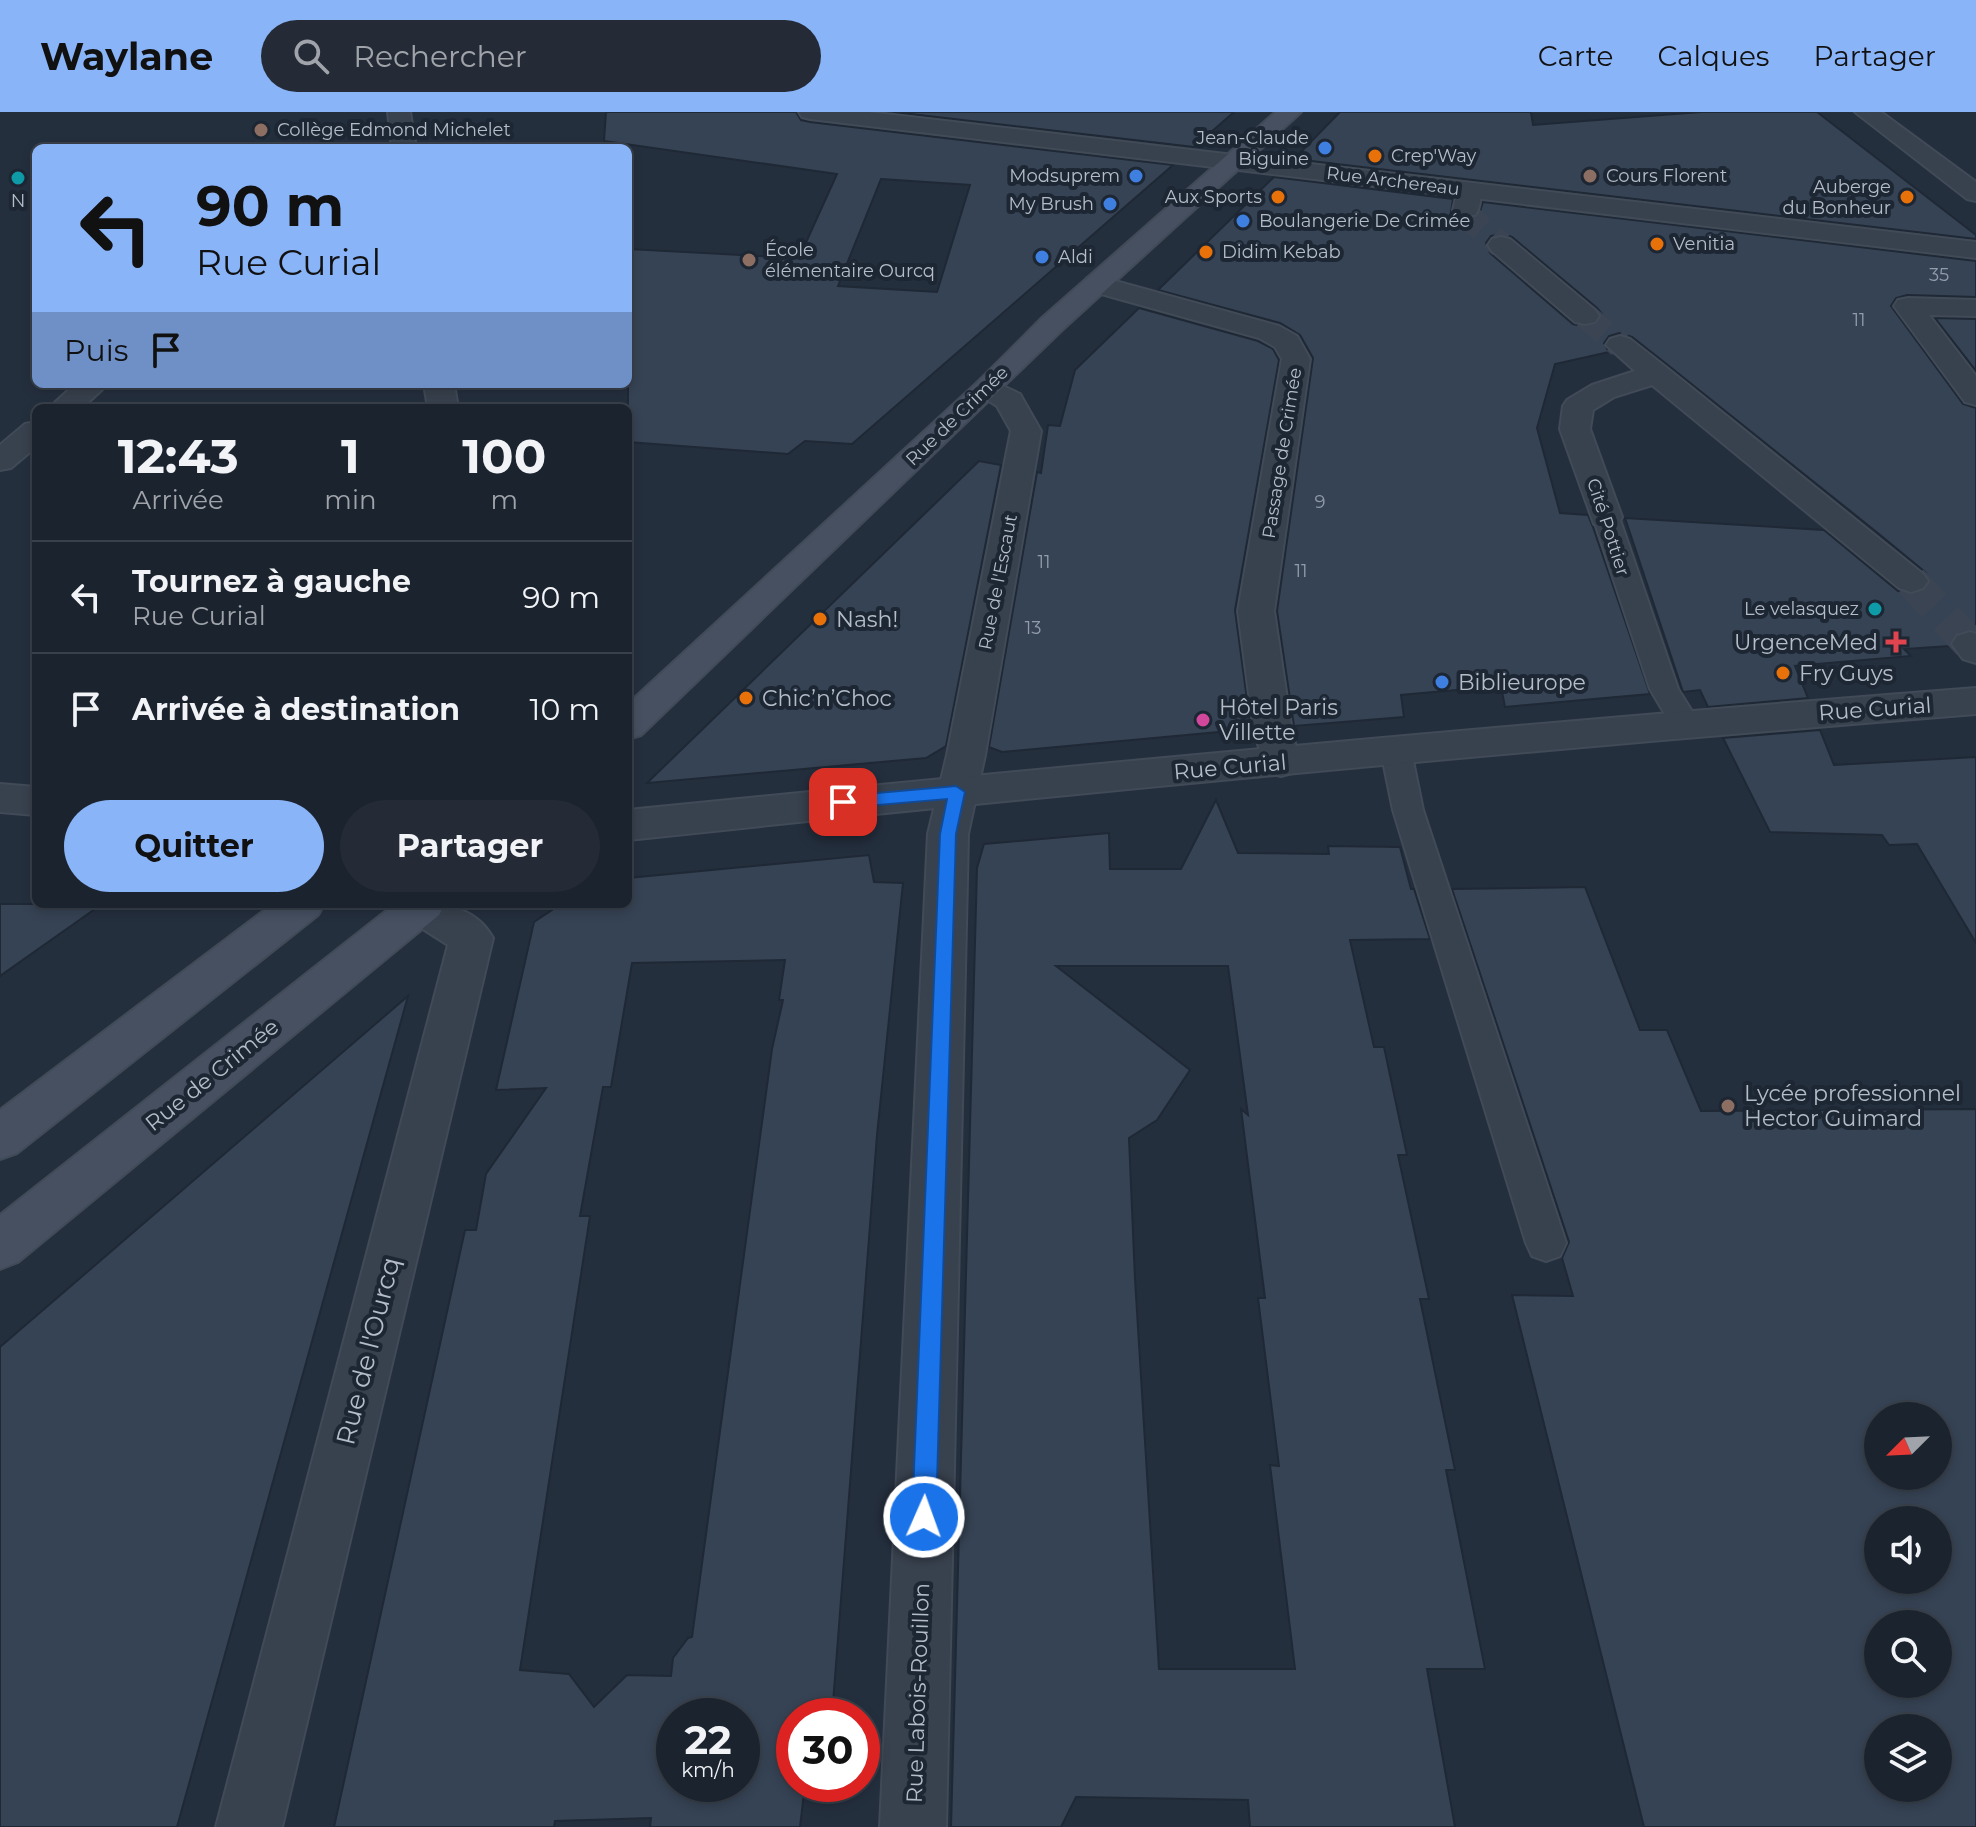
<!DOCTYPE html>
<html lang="fr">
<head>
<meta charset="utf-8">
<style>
  body { margin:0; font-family:Montserrat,sans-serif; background:#242b36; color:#f1f3f6; height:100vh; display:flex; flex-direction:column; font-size:30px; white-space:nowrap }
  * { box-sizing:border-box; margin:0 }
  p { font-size:26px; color:#a0a4aa }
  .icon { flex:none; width:44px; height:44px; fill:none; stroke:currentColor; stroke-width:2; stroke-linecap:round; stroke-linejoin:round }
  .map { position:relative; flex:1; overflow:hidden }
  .sheet { position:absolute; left:32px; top:292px; width:600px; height:504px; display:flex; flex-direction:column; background:#1b232e; border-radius:12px; box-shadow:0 4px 12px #0003,0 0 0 2px #39404a }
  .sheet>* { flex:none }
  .hud { position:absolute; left:32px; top:32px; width:600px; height:244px; border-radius:12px; box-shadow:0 4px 12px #0003,0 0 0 2px #39404a; background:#8ab4f8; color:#111; overflow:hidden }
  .needle { width:52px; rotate:246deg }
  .controls { position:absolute; left:1864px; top:1290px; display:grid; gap:16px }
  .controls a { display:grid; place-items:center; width:88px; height:88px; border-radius:50%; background:#1b232e; box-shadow:0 4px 12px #0003,0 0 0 2px #39404a; font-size:40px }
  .speed { position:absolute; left:656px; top:1586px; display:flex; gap:16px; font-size:40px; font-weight:700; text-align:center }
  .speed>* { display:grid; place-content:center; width:104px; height:104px; border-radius:50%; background:#1b232e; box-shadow:0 4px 12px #0003,0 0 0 2px #39404a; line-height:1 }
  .speed small { font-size:20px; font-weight:400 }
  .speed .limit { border:12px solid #d22; background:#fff; color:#111 }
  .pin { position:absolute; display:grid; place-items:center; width:68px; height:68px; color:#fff; margin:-34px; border-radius:16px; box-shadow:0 4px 12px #0006 }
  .me { position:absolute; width:88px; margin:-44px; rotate:2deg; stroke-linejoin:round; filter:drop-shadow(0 0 6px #0008) }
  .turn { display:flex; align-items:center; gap:28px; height:168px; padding:0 32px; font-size:36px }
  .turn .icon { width:104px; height:104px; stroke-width:2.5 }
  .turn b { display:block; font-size:56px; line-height:68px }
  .then { display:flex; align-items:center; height:76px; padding:0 32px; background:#0003; gap:16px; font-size:30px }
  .eta { display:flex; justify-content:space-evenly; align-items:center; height:136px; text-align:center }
  .eta b { font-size:48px; font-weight:700; line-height:56px }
  .cta { display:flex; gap:16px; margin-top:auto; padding:16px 32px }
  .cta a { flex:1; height:92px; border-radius:48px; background:#8ab4f8; color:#111; font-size:32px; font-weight:700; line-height:92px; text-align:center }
  .cta a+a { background:#242b36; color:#f1f3f6 }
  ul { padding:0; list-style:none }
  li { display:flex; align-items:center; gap:24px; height:112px; padding:0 32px; border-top:2px solid #39404a }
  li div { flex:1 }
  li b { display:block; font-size:30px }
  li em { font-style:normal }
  header { display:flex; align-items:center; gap:48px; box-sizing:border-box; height:112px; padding:0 40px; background:#8ab4f8; color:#111 }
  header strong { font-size:38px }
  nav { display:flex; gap:44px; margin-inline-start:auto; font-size:28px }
  .search { width:560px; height:72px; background:#242b36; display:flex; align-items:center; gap:20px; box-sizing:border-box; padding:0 28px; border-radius:44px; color:#a0a4aa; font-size:30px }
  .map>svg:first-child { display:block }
  .building { fill:#364354; stroke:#1f2835; stroke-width:2; fill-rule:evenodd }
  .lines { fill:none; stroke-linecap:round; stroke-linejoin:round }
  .pedestrian-tunnel-far1 { stroke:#3a4453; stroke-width:26; stroke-dasharray:26 13; stroke-linecap:butt }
  .pedestrian-tunnel { stroke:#3a4453; stroke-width:34; stroke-dasharray:34 17; stroke-linecap:butt }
  .service-casing { stroke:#414a57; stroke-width:4 }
  .pedestrian-casing { stroke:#414a57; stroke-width:4 }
  .minor-casing { stroke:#414a57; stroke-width:4 }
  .tertiary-casing { stroke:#414a57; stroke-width:4 }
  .secondary-casing { stroke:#414a57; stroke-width:4 }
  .service { fill:#38414e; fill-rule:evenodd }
  .pedestrian { fill:#38414e; fill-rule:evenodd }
  .minor { fill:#38414e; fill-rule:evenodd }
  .tertiary { fill:#38414e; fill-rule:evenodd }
  .secondary { fill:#465061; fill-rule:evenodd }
  .route { fill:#1a73e8; stroke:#114b97; stroke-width:2 }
  .education-dot { fill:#8d6e63; stroke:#1d2633; stroke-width:3 }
  .shop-dot { fill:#3f7fe0; stroke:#1d2633; stroke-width:3 }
  .food-dot { fill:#e8710a; stroke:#1d2633; stroke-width:3 }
  .culture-dot { fill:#0f9aa8; stroke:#1d2633; stroke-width:3 }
  .health-dot { fill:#e0444e; stroke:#1d2633; stroke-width:3 }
  .hotel-dot { fill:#d1479c; stroke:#1d2633; stroke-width:3 }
  .labels { text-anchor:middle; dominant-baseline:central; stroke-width:8; stroke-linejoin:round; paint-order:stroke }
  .far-poi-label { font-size:18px; fill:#b4bcc9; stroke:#1d2633; text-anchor:start }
  .far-street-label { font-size:18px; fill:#b4bcc9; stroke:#1d2633 }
  .number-label { font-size:18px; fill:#929caa }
  .poi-label { font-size:22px; fill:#b4bcc9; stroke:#1d2633; text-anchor:start }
  .street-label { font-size:22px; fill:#b4bcc9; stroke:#1d2633 }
  .near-street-label { font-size:26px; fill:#b4bcc9; stroke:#1d2633 }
</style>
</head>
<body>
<header>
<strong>Waylane</strong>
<div class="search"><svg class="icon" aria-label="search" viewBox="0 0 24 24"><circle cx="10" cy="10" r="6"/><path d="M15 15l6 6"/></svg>Rechercher</div>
<nav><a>Carte</a><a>Calques</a><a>Partager</a></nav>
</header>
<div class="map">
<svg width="1976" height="1715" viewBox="0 0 1976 1715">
  <rect width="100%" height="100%" fill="#242f3e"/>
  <path class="building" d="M 606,0 L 796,0 L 801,8 L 810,10 L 1173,53 L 852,332 L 805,329 L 788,342 L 628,330 L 628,137 L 799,146 L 837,62 L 604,29 ZM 881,67 L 970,73 L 937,180 L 838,174 Z
    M 894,0 L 1234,0 L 1194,35 Z
    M 1340,0 L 1531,0 L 1533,13 L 1701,0 L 1817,0 L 1976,123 L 1976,127 L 1294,47 Z
    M 1274,65 L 1453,87 L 1451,100 L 1457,106 L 1478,105 L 1483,90 L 1976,149 L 1976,185 L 1907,183 L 1896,186 L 1891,194 L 1963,292 L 1976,296 L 1976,519 L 1969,517 L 1956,521 L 1950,534 L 1904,537 L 1911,544 L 1795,554 L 1808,586 L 1708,595 L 1700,578 L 1683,580 L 1625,406 L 1824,418 L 1898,479 L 1912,483 L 1924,479 L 1931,469 L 1925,460 L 1879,422 L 1669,254 L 1632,225 L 1619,221 L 1609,224 L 1604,231 L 1609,240 L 1555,252 L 1537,316 L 1560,401 L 1588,403 L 1593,415 L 1650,582 L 1505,595 L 1501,574 L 1401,583 L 1404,605 L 1294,614 L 1277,499 L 1313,246 L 1300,223 L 1280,211 L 1158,178 ZM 1502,122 L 1512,125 L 1597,196 L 1602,202 L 1598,212 L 1586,215 L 1573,212 L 1490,141 L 1486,131 L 1491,124 Z
    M 1139,196 L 1258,229 L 1273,237 L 1279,248 L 1235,498 L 1251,617 L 1002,640 L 989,635 L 1037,360 L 1041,361 L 1048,313 L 1060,314 L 1075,258 Z
    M 1935,206 L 1976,207 L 1976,259 Z
    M 979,349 L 1001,353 L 946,634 L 926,646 L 647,671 Z
    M 1820,618 L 1834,653 L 1976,645 L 1976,831 L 1917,732 L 1889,733 L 1882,723 L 1770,720 L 1723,626 Z
    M 1216,688 L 1238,741 L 1329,742 L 1328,734 L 1400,735 L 1411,777 L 1414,777 L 1430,827 L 1350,828 L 1374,935 L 1384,935 L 1407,1043 L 1398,1043 L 1429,1187 L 1420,1187 L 1455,1358 L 1446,1358 L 1485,1557 L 1427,1557 L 1455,1715 L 1250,1715 L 1248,1688 L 1076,1685 L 1061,1715 L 951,1715 L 977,756 L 984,732 L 1109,721 L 1110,757 L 1181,757 ZM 1056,854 L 1228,854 L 1248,1003 L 1241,997 L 1265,1186 L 1258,1186 L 1279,1354 L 1270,1353 L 1295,1557 L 1159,1557 L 1135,1167 L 1129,1026 L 1157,1008 L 1190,958 Z
    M 869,743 L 874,770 L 903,771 L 877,1023 L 832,1604 L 794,1604 L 794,1672 L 827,1672 L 826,1683 L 804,1681 L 800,1715 L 650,1715 L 651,1706 L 555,1709 L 554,1715 L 334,1715 L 465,1118 L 476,1118 L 486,1062 L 546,976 L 496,978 L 534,810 L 561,792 L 628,792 L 628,766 ZM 785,848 L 779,888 L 783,888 L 772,937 L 692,1525 L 688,1526 L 673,1546 L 671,1564 L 627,1563 L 594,1595 L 569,1562 L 520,1558 L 590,1104 L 580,1104 L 603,975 L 611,975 L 632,851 ZM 674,1604 L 742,1604 L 742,1672 L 674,1672 Z
    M 1585,775 L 1640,918 L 1667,918 L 1701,999 L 1976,997 L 1976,1715 L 1644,1715 L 1512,1183 L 1573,1184 L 1562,1146 L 1569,1130 L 1452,777 ZM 1878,1304 L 1938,1304 L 1938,1364 L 1878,1364 ZM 1878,1408 L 1938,1408 L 1938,1468 L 1878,1468 ZM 1878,1512 L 1938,1512 L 1938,1572 L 1878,1572 ZM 1878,1616 L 1938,1616 L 1938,1676 L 1878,1676 Z
    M 0,792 L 102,792 L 0,864 Z
    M 408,884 L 177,1715 L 0,1715 L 0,1235 Z"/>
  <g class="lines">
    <path class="pedestrian-tunnel-far1" d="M 1466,98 L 1467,104 L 1501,133
      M 1585,204 L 1620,233"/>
    <path class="pedestrian-tunnel" d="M 1911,469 L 1970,532"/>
    <defs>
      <path id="service" d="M 1606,397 L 1615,400 L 1619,405 L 1678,577 L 1700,612 L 1695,619 L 1685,622 L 1675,619 L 1650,577 L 1593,405 L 1597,400 Z
        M 1396,629 L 1407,632 L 1411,639 L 1423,698 L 1566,1131 L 1560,1144 L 1546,1149 L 1532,1144 L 1526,1131 L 1393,698 L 1381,639 L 1385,632 Z"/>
      <path id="pedestrian" d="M 1855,0 L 1881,0 L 1976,70 L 1976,89 L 1967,87 Z
        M 1468,71 L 1477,73 C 1482,81 1481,95 1475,103 L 1457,103 L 1453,98 L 1459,73 Z
        M 1501,125 L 1510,127 L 1595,198 L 1599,204 L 1595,210 L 1585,212 L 1575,210 L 1492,139 L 1488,133 L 1492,127 Z
        M 1620,224 L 1630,227 L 1667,256 L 1923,462 L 1928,469 L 1923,476 L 1911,480 L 1899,476 L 1652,273 L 1614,285 L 1593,298 L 1590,317 L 1622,405 L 1618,412 L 1606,415 L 1594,412 L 1560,317 L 1563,294 L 1567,288 L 1592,273 L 1635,259 L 1606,233 L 1610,227 Z
        M 1970,520 L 1976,522 L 1976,551 L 1963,547 L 1952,532 L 1957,524 Z"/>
      <path id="minor" d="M 388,0 L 410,0 L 416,36 L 392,36 Z
        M 799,0 L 868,0 L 1976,130 L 1976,146 L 810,7 L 802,5 Z
        M 1097,164 L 1279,214 L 1297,224 L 1310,247 L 1274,499 L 1292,620 L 1300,650 L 1295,660 L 1281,664 L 1267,660 L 1254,620 L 1238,499 L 1282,247 L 1275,235 L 1259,226 L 1087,178 L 1083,172 L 1087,166 Z
        M 1908,186 L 1976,188 L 1976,204 L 1929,203 L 1976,264 L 1976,293 L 1965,290 L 1894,194 L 1898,188 Z
        M 988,267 L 1020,282 L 1041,319 L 985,643 L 968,722 L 946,1715 L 880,1715 L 928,722 L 947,643 L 1011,319 L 997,294 L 978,282 L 973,276 L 978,270 Z
        M 75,272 L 108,272 L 82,296 L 49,296 Z
        M 424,272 L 454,272 L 458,296 L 428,296 Z
        M 36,310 L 36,335 L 11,356 L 0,358 L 0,333 L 25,312 Z
        M 0,672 L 36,675 L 36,703 L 0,700 Z
        M 395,792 C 432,792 472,788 493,826 L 282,1715 L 216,1715 L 448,833 L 401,803 Z"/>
      <path id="tertiary" d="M 1976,576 L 1976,602 C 1526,638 1077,680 628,728 L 628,698 C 1077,653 1526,611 1976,576 Z"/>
      <path id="secondary" d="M 1276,0 L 1301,0 L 1062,218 L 641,623 L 628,627 L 628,592 L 978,270 L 1042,206 Z
        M 273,792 L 324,792 L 318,803 L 17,1041 L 0,1047 L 0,998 Z
        M 395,792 L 445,792 L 439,803 L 18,1150 L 0,1157 L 0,1103 Z"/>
    </defs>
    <use href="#service" class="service-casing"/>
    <use href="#pedestrian" class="pedestrian-casing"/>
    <use href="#minor" class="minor-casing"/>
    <use href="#tertiary" class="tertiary-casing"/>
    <use href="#secondary" class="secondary-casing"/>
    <use href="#service" class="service"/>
    <use href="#pedestrian" class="pedestrian"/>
    <use href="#minor" class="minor"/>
    <use href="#tertiary" class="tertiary"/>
    <use href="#secondary" class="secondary"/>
  </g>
  <path class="route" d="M 956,674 L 965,680 L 956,722 L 936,1405 L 932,1413 L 924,1417 L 916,1413 L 912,1405 L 940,722 L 947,687 L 843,696 L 834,690 L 843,684 Z"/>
  <g class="education-dot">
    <circle cx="261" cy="18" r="8"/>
    <circle cx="1590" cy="64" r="8"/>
    <circle cx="749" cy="148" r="8"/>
    <circle cx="1728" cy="994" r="8"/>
  </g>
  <g class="shop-dot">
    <circle cx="1325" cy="36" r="8"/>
    <circle cx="1136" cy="64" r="8"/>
    <circle cx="1110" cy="92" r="8"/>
    <circle cx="1243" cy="109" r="8"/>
    <circle cx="1042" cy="145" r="8"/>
    <circle cx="1442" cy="570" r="8"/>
  </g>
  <g class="food-dot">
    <circle cx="1375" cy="44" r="8"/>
    <circle cx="1278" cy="85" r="8"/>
    <circle cx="1907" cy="85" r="8"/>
    <circle cx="1657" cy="132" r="8"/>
    <circle cx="1206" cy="140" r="8"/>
    <circle cx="820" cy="507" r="8"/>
    <circle cx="1783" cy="561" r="8"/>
    <circle cx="746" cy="586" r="8"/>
  </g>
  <g class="culture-dot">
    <circle cx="18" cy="66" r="8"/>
    <circle cx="1875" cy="497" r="8"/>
  </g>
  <path class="health-dot" d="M1892 518h8v8h8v8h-8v8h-8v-8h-8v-8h8z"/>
  <circle class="hotel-dot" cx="1203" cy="608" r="8"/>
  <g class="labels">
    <g class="far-poi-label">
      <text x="277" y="18">Collège Edmond Michelet</text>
      <text x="1309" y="26" text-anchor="end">Jean-Claude<tspan x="1309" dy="21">Biguine</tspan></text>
      <text x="1391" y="44">Crep'Way</text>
      <text x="1120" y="64" text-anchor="end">Modsuprem</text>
      <text x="1606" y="64">Cours Florent</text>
      <text x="1891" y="75" text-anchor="end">Auberge<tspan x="1891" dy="21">du Bonheur</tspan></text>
      <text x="1262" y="85" text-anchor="end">Aux Sports</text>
      <text x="18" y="89" text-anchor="middle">N</text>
      <text x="1094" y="92" text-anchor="end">My Brush</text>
      <text x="1259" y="109">Boulangerie De Crimée</text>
      <text x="1673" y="132">Venitia</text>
      <text x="765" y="138">École<tspan x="765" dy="21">élémentaire Ourcq</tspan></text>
      <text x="1222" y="140">Didim Kebab</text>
      <text x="1058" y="145">Aldi</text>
      <text x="1859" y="497" text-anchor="end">Le velasquez</text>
    </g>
    <g class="far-street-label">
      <text transform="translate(1393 69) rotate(7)">Rue Archereau</text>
      <text transform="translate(957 304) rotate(-44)">Rue de Crimée</text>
      <text transform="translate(1282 341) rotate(-81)">Passage de Crimée</text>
      <text transform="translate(1608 415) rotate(72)">Cité Pottier</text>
      <text transform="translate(998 470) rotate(-79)">Rue de l'Escaut</text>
    </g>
    <g class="number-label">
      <text x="1939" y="163">35</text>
      <text x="1859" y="208">11</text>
      <text x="1320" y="390">9</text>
      <text x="1044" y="450">11</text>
      <text x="1301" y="459">11</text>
      <text x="1033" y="516">13</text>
    </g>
    <g class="poi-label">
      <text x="836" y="507">Nash!</text>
      <text x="1878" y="530" text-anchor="end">UrgenceMed</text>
      <text x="1799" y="561">Fry Guys</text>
      <text x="1458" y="570">Biblieurope</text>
      <text x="762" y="586">Chic’n’Choc</text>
      <text x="1219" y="595">Hôtel Paris<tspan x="1219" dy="25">Villette</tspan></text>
      <text x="1744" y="981">Lycée professionnel<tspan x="1744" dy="25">Hector Guimard</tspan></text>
    </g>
    <g class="street-label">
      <text transform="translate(1875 597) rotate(-4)">Rue Curial</text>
      <text transform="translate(1230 655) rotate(-5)">Rue Curial</text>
      <text transform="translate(212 963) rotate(-39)">Rue de Crimée</text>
      <text transform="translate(918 1581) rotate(-88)">Rue Labois-Rouillon</text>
    </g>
    <g class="near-street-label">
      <text transform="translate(368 1239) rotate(-76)">Rue de l'Ourcq</text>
    </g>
  </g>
</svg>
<div class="controls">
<a><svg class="needle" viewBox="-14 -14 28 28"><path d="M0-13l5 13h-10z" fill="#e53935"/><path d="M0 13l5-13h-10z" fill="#a0a4aa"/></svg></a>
<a><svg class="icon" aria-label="sound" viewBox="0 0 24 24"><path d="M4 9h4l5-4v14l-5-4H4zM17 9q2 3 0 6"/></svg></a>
<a><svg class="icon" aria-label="search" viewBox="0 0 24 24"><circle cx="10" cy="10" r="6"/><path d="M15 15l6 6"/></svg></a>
<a><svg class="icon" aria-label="layers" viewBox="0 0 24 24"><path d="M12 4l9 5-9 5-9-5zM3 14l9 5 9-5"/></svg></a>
</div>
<div class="speed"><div>22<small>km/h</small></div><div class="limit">30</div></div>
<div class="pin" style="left:843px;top:690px;background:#d93025"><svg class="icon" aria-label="arrive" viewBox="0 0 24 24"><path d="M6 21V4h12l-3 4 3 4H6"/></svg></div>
<svg class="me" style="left:924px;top:1405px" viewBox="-20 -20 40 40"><circle r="17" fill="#1a73e8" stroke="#fff" stroke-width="3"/><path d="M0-11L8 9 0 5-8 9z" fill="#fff"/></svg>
<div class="hud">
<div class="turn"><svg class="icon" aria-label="left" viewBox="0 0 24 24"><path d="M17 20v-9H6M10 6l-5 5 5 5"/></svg><div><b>90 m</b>Rue Curial</div></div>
<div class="then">Puis<svg class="icon" aria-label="arrive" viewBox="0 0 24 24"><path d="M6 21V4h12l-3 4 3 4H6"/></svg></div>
</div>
<section class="sheet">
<div class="eta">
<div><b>12:43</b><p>Arrivée</p></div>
<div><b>1</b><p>min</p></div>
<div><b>100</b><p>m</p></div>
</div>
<ul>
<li><svg class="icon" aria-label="left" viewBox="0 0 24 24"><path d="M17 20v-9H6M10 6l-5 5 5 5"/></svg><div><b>Tournez à gauche</b><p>Rue Curial</p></div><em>90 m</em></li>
<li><svg class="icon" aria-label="arrive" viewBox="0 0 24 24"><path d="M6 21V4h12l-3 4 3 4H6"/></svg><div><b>Arrivée à destination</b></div><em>10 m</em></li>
</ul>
<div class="cta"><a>Quitter</a><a>Partager</a></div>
</section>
</div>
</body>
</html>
